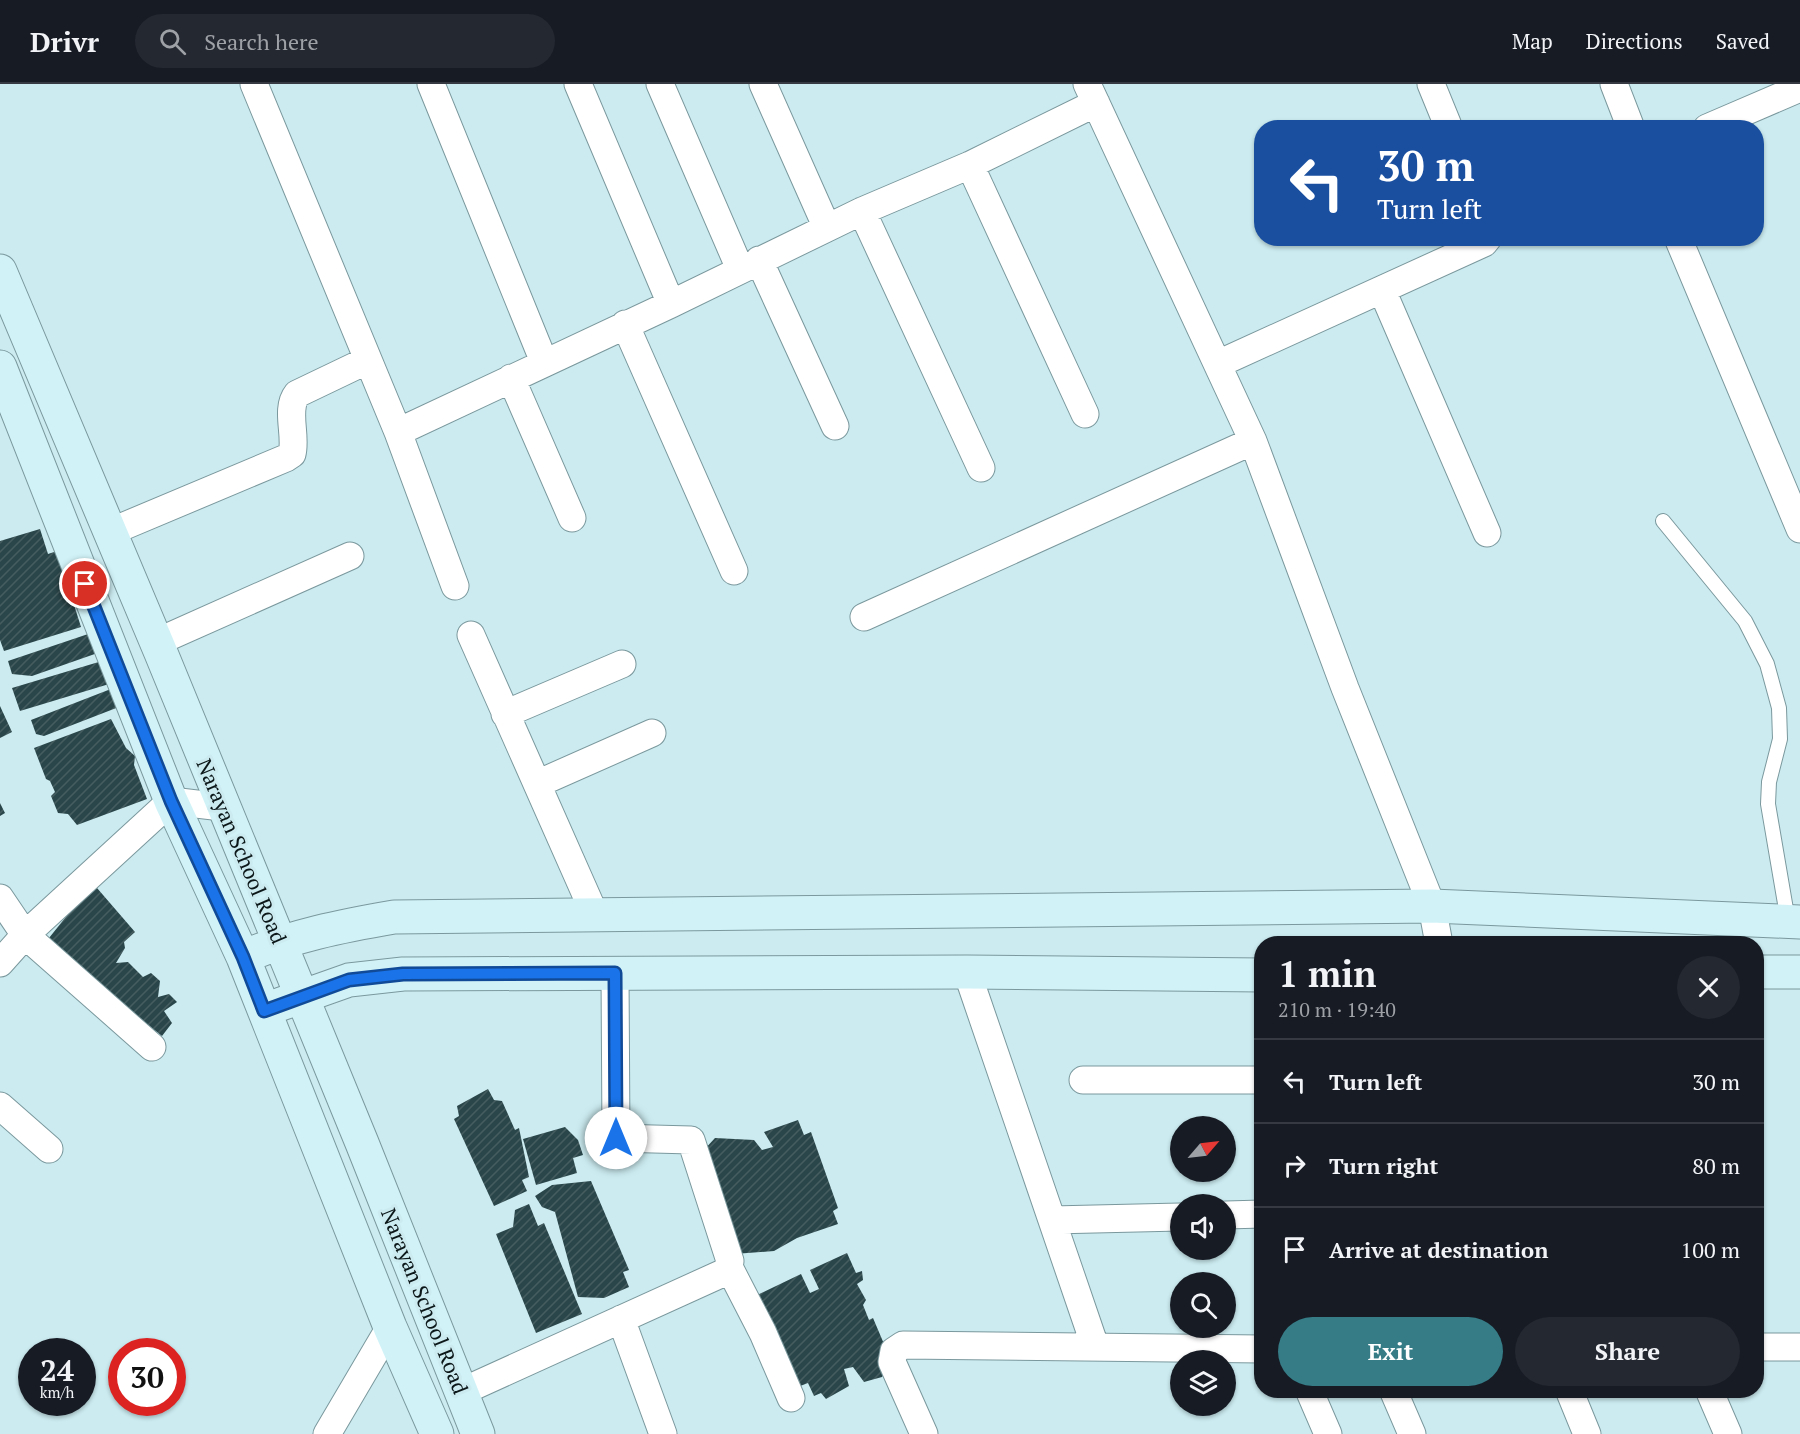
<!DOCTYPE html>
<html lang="en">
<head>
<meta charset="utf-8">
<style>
  body { margin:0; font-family:"PT Serif",serif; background:#242831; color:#f1f3f6; height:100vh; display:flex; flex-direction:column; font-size:22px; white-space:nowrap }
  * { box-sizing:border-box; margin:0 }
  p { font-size:20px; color:#9ea1a6 }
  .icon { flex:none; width:33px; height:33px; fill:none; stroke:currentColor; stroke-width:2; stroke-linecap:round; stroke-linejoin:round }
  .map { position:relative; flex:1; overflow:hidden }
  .sheet { position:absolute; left:1254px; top:852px; width:510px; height:462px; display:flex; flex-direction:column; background:#171b24; border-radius:24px; box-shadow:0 2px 4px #0004 }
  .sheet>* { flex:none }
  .top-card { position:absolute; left:1254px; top:36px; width:510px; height:126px; border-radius:24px; box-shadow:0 2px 4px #0004; background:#1a4fa0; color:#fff; overflow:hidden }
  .needle { width:39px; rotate:62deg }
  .fabs { position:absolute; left:1170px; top:1032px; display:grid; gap:12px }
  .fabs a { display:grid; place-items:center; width:66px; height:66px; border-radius:50%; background:#171b24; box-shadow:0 2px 4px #0004; font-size:30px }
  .speed { position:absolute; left:18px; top:1254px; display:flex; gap:12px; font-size:30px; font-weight:700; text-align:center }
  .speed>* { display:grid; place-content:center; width:78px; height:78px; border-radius:50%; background:#171b24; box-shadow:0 2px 4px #0004; line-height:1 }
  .speed small { font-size:15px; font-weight:400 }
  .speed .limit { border:9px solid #d22; background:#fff; color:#111 }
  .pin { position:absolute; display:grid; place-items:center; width:51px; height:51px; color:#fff; margin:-26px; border:3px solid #fff; border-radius:50%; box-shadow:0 2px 6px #0007 }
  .me { position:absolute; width:66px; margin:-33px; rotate:0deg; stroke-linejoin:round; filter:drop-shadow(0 0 4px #0008) }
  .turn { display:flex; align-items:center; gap:21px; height:126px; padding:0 24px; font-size:27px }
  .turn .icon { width:78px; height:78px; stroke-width:2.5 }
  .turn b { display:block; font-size:42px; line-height:51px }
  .round { display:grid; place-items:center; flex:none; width:63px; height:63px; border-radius:32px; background:#242831 }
  .head { display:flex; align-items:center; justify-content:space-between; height:102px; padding:0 24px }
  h1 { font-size:36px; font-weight:700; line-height:45px }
  .action { display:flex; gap:12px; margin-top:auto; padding:12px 24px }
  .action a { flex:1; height:69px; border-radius:36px; background:#357c87; color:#fff; font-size:24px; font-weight:700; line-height:69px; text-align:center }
  .action a+a { background:#242831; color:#f1f3f6 }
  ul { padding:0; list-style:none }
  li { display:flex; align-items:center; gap:18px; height:84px; padding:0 24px; border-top:2px solid #363941 }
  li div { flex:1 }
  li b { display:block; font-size:22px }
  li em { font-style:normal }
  header { display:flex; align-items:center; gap:36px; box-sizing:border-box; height:84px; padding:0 30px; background:#171b24; border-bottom:2px solid #363941 }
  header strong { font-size:28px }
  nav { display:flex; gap:33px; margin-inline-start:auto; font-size:21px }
  .search { width:420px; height:54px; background:#242831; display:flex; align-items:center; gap:15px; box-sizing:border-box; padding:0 21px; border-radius:33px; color:#9ea1a6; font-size:22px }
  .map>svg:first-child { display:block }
  .building { fill:url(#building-hatch) }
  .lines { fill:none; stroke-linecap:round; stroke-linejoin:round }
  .lane-casing { stroke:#7a989d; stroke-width:16 }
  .street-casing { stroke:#7a989d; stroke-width:29 }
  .secondary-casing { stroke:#7a989d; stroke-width:35 }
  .lane { stroke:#fff; stroke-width:14 }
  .street { stroke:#fff; stroke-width:27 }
  .secondary { stroke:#d1f3f8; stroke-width:33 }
  .route-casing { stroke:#114b97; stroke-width:15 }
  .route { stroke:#1a73e8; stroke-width:10 }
  .labels { text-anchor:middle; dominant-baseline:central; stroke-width:6; stroke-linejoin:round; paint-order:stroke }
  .street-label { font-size:21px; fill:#0c1719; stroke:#cbebf0 }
</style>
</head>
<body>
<header>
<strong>Drivr</strong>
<div class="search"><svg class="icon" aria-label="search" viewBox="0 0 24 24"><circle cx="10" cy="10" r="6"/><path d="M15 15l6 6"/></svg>Search here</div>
<nav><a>Map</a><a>Directions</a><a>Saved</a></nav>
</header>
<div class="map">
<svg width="1800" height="1350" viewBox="0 0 1800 1350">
  <defs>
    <pattern id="building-hatch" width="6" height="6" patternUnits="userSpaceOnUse" patternTransform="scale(1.5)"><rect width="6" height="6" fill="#2a464a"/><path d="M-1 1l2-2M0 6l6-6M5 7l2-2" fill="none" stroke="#465d60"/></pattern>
  </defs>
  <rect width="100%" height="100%" fill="#cbebf0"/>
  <path class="building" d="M 40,445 L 48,470 L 57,467 L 81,543 L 4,567 L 0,556 L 0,457 Z
    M 103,545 L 109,565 L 32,592 L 12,590 L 8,577 Z
    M 112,574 L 119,597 L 20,627 L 12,604 Z
    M 116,603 L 124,621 L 44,652 L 36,650 L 31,636 Z
    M 0,622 L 12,648 L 0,654 Z
    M 111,635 L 126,664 L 135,672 L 134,681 L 147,715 L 77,741 L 68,730 L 58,729 L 51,712 L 55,708 L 50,697 L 46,695 L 34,664 Z
    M 0,719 L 5,729 L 0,732 Z
    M 97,804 L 135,848 L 124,858 L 125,864 L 116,879 L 128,878 L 143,893 L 151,889 L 160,897 L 158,913 L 169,910 L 177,918 L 164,927 L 172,939 L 162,952 L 45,859 L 85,809 Z
    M 488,1005 L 494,1016 L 502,1017 L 515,1046 L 519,1044 L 529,1093 L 522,1096 L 527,1107 L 494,1122 L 454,1035 L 459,1032 L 457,1022 Z
    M 798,1036 L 804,1051 L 811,1048 L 838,1124 L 833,1127 L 838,1140 L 797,1154 L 774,1167 L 734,1170 L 703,1067 L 715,1054 L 754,1056 L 762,1066 L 773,1063 L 764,1048 Z
    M 565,1043 L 578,1056 L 583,1071 L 573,1074 L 577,1089 L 536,1101 L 523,1055 Z
    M 591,1097 L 629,1186 L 623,1188 L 629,1203 L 604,1214 L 578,1213 L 555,1128 L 542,1123 L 535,1112 L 552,1101 Z
    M 529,1120 L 538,1142 L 544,1139 L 582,1230 L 536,1249 L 496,1150 L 513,1143 L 515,1126 Z
    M 847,1169 L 856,1189 L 862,1187 L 863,1196 L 857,1200 L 866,1216 L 863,1221 L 869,1236 L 873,1234 L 887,1267 L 888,1285 L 882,1293 L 864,1298 L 853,1283 L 844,1285 L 849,1302 L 826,1315 L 821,1309 L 814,1312 L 808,1299 L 795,1304 L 753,1213 L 801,1190 L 810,1209 L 819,1205 L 810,1186 Z"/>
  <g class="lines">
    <defs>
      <path id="lane" d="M 1663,437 L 1745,537 L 1767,580 L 1779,624 L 1780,655 L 1769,698 L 1768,720 L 1788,837"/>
      <path id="street" d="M 254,0 L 398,348 L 455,502
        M 431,0 L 544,278
        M 578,0 L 671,220
        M 660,0 L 740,185
        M 763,0 L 827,144
        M 1087,0 L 1253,357 L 1345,604 L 1432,822 L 1439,860
        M 1431,0 L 1449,44
        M 1614,0 L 1631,44
        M 1707,44 L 1800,4
        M 970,81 L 1085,330
        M 862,127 L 981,384
        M 1678,154 L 1800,445
        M 759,176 L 835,342
        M 1382,206 L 1487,449
        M 625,240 L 734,487
        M 1218,280 L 1484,159 L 1488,154
        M 511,294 L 572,434
        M 398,348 L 671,220 L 862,127 L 970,81 L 1096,19
        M 110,448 L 286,374 L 292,370 C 297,352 285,325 297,310 L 368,276
        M 864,533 L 1253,357
        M 471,551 L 595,831
        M 157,558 L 350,472
        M 505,630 L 622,580
        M 537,700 L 652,649
        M 0,814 L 25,851 L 152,963
        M 0,879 L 25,851 L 171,717 L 222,723
        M 967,888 L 1095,1262
        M 1083,996 L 1262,996
        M 0,1022 L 49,1065
        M 1226,1131 L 1262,1130
        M 1052,1136 L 1180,1133
        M 729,1183 L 763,1249 L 791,1314
        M 621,1235 L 663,1350
        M 1756,1263 L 1800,1263
        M 1309,1306 L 1328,1350
        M 1393,1306 L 1412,1350
        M 1569,1306 L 1587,1350
        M 1709,1306 L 1728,1350
        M 461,1308 L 723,1189 L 729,1183 L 730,1177 L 691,1056 L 616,1054 L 615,889
        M 327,1350 L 390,1243
        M 924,1350 L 892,1278 L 894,1267 L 903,1261 L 1262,1265"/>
      <path id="secondary" d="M 0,187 L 161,569 L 362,1059 L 478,1350
        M 0,283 L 171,717 L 243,873 L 390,1243 L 437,1350
        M 243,873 C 292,852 341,842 394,833 L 1432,822 L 1800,838
        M 1756,888 L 1800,888
        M 281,920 L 349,896 L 403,890 L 967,888 L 1262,891"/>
    </defs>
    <use href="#lane" class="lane-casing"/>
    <use href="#street" class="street-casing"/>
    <use href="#secondary" class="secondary-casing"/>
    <use href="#lane" class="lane"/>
    <use href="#street" class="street"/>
    <use href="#secondary" class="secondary"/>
  </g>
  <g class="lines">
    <defs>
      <path id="route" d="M 85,500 L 171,717 L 243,873 L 264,927 L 349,896 L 403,890 L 615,889 L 616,1054"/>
    </defs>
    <use href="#route" class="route-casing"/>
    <use href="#route" class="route"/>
  </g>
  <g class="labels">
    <g class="street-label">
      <text transform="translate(242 767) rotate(67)">Narayan School Road</text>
      <text transform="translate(425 1217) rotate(68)">Narayan School Road</text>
    </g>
  </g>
</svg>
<div class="fabs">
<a><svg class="needle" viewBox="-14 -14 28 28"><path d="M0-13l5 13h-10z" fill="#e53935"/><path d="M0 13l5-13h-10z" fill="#9ea1a6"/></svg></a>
<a><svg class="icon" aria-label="sound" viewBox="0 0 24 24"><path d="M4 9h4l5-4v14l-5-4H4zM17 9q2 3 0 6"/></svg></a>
<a><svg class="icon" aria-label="search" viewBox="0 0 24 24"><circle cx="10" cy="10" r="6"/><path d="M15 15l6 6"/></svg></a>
<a><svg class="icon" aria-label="layers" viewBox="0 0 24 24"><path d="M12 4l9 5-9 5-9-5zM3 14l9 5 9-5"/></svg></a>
</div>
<div class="speed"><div>24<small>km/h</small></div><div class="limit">30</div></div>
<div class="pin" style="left:85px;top:500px;background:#d93025"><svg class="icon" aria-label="arrive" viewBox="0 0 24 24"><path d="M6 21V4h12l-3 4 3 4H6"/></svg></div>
<svg class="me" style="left:616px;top:1054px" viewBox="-20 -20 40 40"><circle r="19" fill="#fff"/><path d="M0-13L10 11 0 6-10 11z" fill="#1a73e8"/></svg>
<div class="top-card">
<div class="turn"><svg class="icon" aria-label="left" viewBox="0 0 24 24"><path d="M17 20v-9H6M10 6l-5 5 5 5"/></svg><div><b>30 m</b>Turn left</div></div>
</div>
<section class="sheet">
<div class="head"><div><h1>1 min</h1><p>210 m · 19:40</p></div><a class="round"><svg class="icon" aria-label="close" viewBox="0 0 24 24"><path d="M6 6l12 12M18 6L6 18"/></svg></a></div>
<ul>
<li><svg class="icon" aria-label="left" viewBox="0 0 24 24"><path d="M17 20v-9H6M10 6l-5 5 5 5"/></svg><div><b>Turn left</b></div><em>30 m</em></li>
<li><svg class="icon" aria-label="right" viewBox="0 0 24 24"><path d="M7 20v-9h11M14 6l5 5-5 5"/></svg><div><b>Turn right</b></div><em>80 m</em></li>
<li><svg class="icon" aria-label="arrive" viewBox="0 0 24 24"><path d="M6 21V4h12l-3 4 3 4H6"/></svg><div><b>Arrive at destination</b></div><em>100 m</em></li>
</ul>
<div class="action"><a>Exit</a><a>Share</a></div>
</section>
</div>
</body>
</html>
